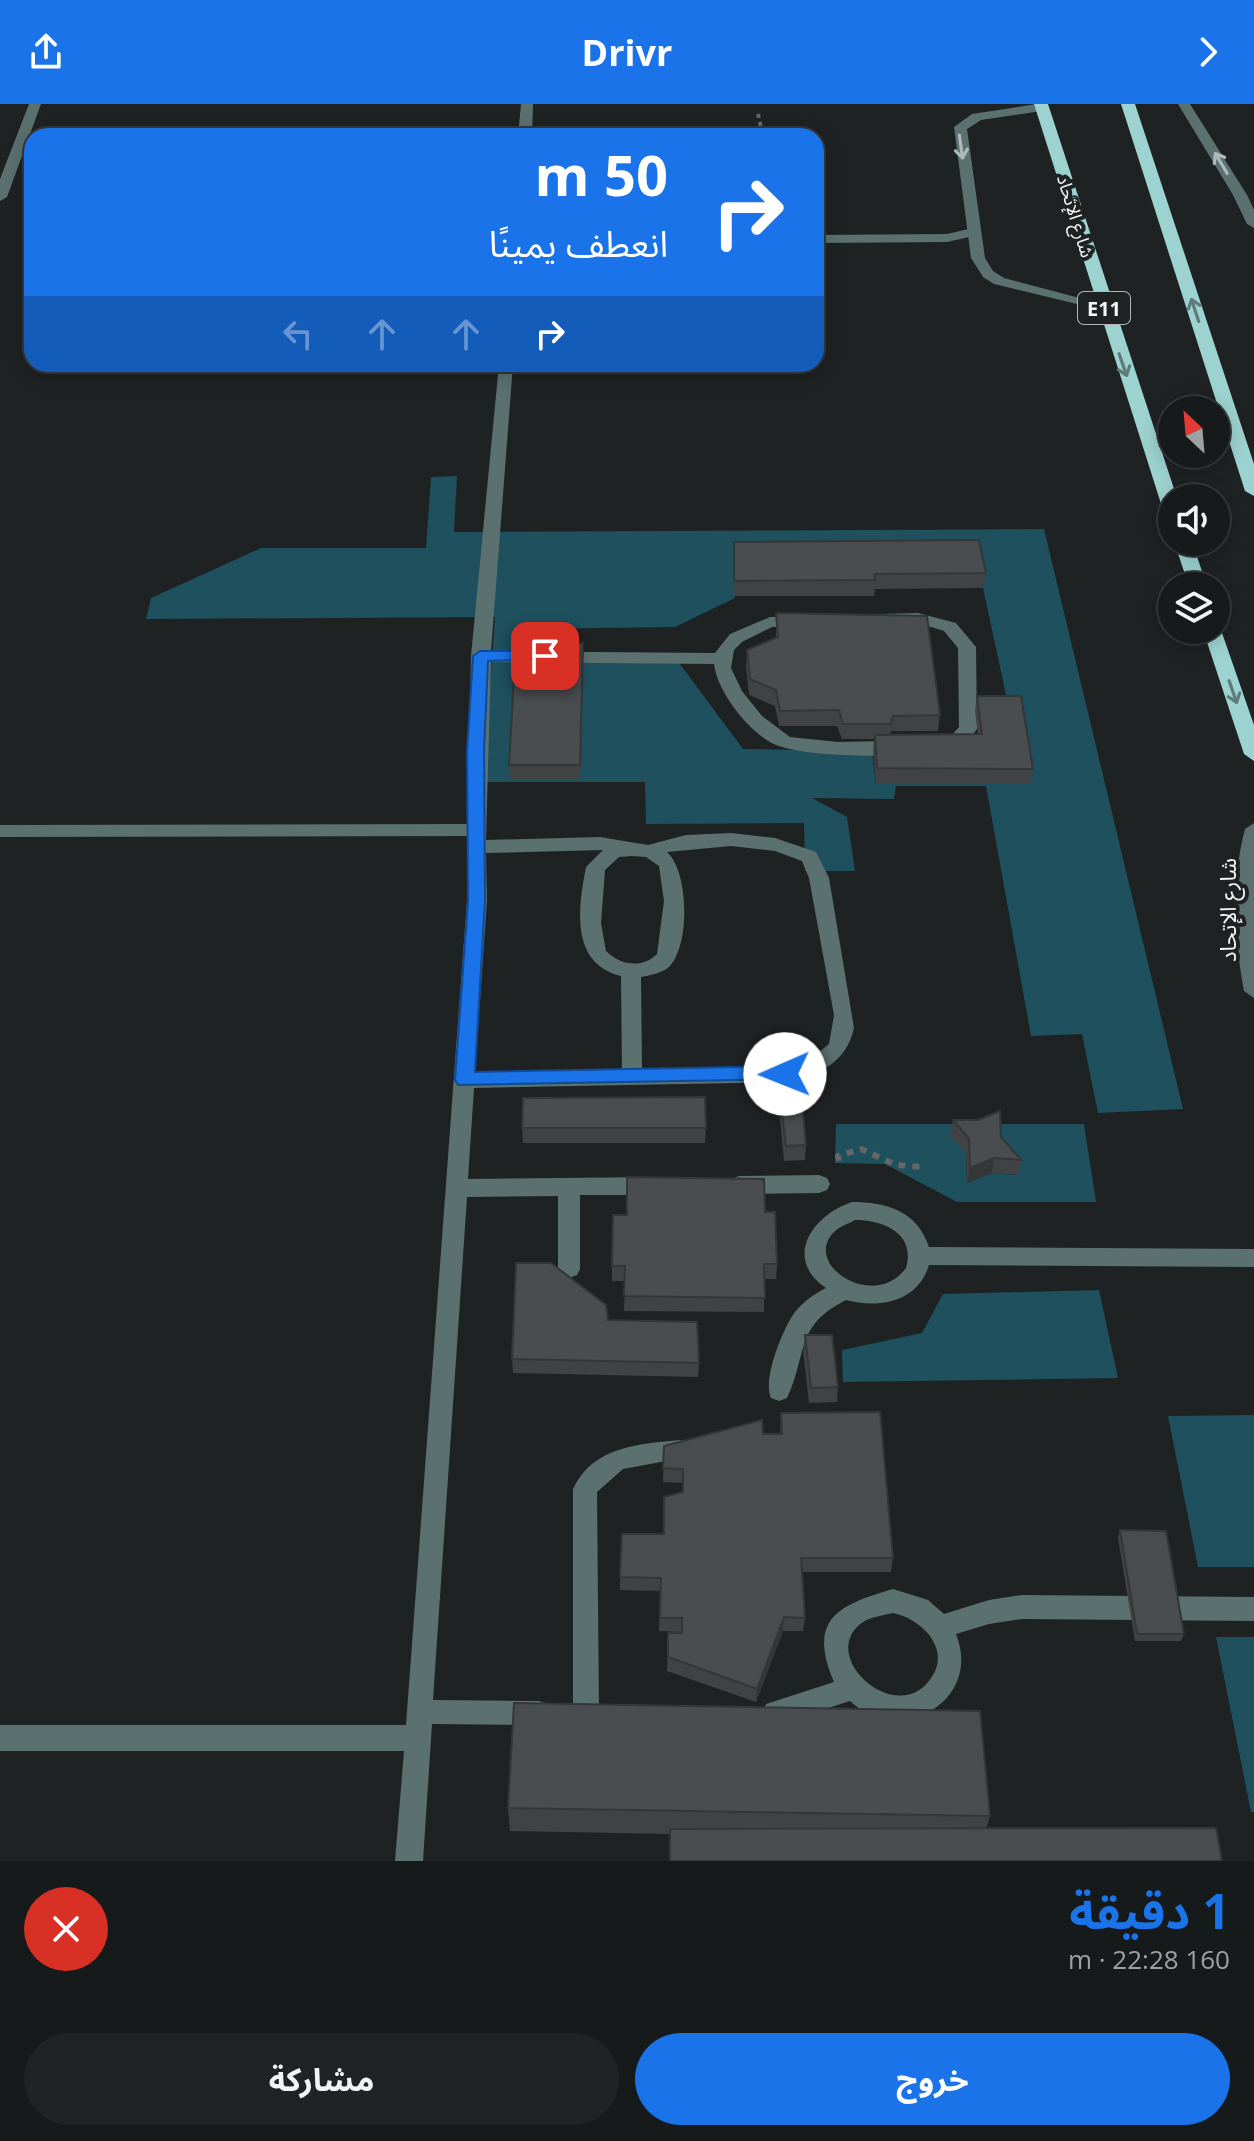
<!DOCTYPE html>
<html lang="ar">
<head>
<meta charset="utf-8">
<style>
  body { margin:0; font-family:"Open Sans","Noto Sans Arabic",sans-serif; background:#202323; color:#f1f3f6; direction:rtl; height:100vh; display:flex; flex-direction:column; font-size:30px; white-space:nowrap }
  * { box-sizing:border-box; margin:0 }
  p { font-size:26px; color:#9ea1a2 }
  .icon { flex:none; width:44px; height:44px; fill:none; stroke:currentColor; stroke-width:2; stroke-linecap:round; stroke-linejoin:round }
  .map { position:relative; height:1757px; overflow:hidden; direction:ltr }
  .side { display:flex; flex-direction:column; background:#171a1a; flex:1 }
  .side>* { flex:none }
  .banner { position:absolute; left:24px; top:24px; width:800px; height:244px; border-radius:24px; box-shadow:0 4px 20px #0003,0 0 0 2px #363839; direction:rtl; background:#1a73e8; color:#fff; overflow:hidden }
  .needle { width:52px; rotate:334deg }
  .controls { position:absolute; left:1158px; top:292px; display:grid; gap:16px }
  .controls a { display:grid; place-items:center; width:72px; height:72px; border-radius:50%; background:#171a1a; box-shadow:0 4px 20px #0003,0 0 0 2px #363839; font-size:40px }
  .pin { position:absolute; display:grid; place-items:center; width:68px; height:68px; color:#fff; margin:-34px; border-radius:16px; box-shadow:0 4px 12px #0006 }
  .me { position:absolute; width:88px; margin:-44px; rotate:269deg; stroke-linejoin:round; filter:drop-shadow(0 0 6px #0008) }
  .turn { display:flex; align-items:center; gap:28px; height:168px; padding:0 24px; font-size:36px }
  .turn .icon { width:104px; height:104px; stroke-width:2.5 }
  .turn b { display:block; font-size:56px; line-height:68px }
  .lanes { display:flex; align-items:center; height:76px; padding:0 24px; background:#0003; justify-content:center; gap:40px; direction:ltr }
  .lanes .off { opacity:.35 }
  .round { display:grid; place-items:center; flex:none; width:84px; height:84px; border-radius:42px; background:#202323 }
  .head { display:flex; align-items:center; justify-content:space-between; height:136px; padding:0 24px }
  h1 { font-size:48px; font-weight:700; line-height:60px; color:#1a73e8 }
  .button { display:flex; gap:16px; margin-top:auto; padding:16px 24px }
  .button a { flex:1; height:92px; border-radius:48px; background:#1a73e8; color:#fff; font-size:32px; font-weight:700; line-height:92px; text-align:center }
  .button a+a { background:#202323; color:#f1f3f6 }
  header { display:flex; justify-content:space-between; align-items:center; height:104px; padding:0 24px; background:#1a73e8; color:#fff; font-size:36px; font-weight:700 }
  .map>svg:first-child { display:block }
  .green { fill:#1e505e; fill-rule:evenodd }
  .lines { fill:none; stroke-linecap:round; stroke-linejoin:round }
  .path-far1 { stroke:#646768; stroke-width:4; stroke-dasharray:4 4; stroke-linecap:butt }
  .path { stroke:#646768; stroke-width:6; stroke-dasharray:7 7; stroke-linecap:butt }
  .service { fill:#5a716f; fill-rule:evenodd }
  .minor { fill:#5a716f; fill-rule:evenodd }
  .tertiary { fill:#5a716f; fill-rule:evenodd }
  .trunk { fill:#9cd2cf; fill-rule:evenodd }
  .wall { fill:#404244 }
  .shaded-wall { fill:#343637 }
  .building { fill:#4a4d4f; stroke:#343637; stroke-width:2 }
  .oneway { stroke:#aebab9 }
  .oneway2 { stroke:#5e7a79 }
  .route { fill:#1a73e8; stroke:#114b97; stroke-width:2 }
  .labels { text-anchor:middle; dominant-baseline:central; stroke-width:8; stroke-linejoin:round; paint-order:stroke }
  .far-street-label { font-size:18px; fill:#f3f5f6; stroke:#1f2223 }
  .shield { fill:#1f2223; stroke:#b3b6b7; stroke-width:2 }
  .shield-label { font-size:20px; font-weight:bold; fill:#f3f5f6 }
  .street-label { font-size:22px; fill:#f3f5f6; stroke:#1f2223 }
</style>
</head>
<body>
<header><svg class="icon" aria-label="forward" viewBox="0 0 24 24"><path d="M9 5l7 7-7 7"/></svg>Drivr<svg class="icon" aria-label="share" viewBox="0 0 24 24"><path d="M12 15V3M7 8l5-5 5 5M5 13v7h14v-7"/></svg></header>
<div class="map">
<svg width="1254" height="1757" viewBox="0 0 1254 1757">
  <rect width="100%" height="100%" fill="#1f2223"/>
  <path class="green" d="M 457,372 L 454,428 L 1044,425 L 1183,1005 L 1098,1009 L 1082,930 L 1031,932 L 986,682 L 896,682 L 894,695 L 812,694 L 847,713 L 855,767 L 805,767 L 804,719 L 646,720 L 645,678 L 483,678 L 495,513 L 146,515 L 151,494 L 261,444 L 426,444 L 431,373 ZM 976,451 L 1024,675 L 876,680 L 872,647 L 743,645 L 674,552 L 516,555 L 518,525 L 675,523 L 735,494 L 734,453 Z
    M 836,1020 L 1084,1020 L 1096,1098 L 957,1098 L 885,1060 L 835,1059 ZM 966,1050 L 1017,1071 L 992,1069 L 967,1079 Z
    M 1099,1186 L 1118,1274 L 843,1278 L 842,1246 L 922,1229 L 943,1190 Z
    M 1254,1311 L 1254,1463 L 1198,1463 L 1168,1312 Z
    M 1216,1533 L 1254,1533 L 1254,1708 L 1251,1708 Z"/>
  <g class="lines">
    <path class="path-far1" d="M 758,10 L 763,32"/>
    <path class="path" d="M 839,1057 L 838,1052 L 861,1045 L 896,1061 L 924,1063"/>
    <path class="service" d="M 1037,0 L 1048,3 L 1042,7 L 981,16 L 967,25 L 985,154 L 993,167 L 1004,174 L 1110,202 L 1110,208 L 994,180 L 983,173 L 971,154 L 954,23 L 972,10 Z"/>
    <path class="minor" d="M 521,0 L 533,0 L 532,32 L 518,32 Z
      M 973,124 L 978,125 L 978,131 L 947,138 L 816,139 L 816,131 L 947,130 Z
      M 499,260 L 513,260 L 491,547 L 715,549 L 730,530 L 770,513 L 918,509 L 956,519 L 976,543 L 977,625 C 968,638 957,644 942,647 C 907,654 808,654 776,641 C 750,630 717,588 714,560 L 491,558 L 486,736 L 600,733 L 648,741 L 686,731 L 731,729 L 775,734 L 816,748 L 829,774 L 854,924 C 846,960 818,971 785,978 L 474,984 L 468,1075 L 655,1073 L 663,1076 L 666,1082 L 663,1088 L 655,1091 L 580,1091 L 580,1165 L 577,1171 L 569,1174 L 561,1171 L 558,1165 L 558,1092 L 467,1093 L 433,1596 L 539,1597 L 548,1600 L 552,1609 L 548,1618 L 539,1621 L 432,1620 L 423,1757 L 395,1757 L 404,1647 L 0,1647 L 0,1621 L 406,1621 L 467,796 L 467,732 L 0,733 L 0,721 L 467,720 L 471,552 ZM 918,519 L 944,527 L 958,544 L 959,623 L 951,632 L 938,636 L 838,638 L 790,633 L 762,612 L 742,587 L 731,564 L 734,546 L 742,538 L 772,523 ZM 731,742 L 775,747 L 802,757 L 809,774 L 834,911 L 829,940 L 813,953 L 785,962 L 642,965 L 641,873 C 651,871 663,869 670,862 C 690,840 689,768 667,748 ZM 603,746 L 586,763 C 578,805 570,859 621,872 L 622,965 L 475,968 L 487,796 L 486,749 ZM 632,752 L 646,753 L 659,762 L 664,797 L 657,850 C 642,865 620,861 606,847 L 601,819 L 605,766 L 619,753 Z
      M 819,1071 L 827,1074 L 830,1080 L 827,1086 L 819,1089 L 739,1090 L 731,1087 L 728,1081 L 731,1075 L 739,1072 Z
      M 852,1098 C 887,1098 917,1107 929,1143 L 1254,1145 L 1254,1163 L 929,1161 C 918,1198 879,1205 846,1196 C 794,1222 808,1250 787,1294 L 779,1297 L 771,1294 C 762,1276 783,1224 795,1208 C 803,1198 814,1190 826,1184 C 782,1154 813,1111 852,1098 ZM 855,1116 C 883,1116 916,1129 906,1164 C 875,1207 803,1162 833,1129 C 838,1123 848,1120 855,1116 Z
      M 680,1336 L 688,1339 L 692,1346 L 688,1353 L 623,1365 L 597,1388 L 599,1609 L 595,1618 L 586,1621 L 577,1618 L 573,1609 L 573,1385 C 593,1342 639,1340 680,1336 Z
      M 893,1485 L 928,1496 L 944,1510 L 989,1496 L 1022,1491 L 1254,1493 L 1254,1517 L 1022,1515 L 989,1520 L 956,1530 C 983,1597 900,1644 850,1597 L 775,1621 L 766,1618 L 762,1609 L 766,1600 L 834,1578 C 807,1515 838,1501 893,1485 ZM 893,1509 C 919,1514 950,1542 933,1571 C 900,1628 814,1552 863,1518 C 871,1513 884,1511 893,1509 Z"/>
    <path class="tertiary" d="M 29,0 L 41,0 L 7,93 L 0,97 L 0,75 Z
      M 1178,0 L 1190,0 L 1247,91 L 1254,106 L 1254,124 L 1247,120 L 1233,91 Z
      M 1254,719 L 1254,894 L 1244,887 C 1234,834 1231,778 1245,725 Z"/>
    <path class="trunk" d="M 1034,0 L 1048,0 L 1177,394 L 1172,394 L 1172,411 L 1163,406 Z
      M 1121,0 L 1135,0 L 1254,360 L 1254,392 L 1245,387 Z
      M 1174,438 L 1192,438 L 1207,482 L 1189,482 Z
      M 1216,521 L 1221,526 L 1254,621 L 1254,657 L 1244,650 L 1203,526 L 1216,526 Z"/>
  </g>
  <path class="wall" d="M 734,438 L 986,469 L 983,484 L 875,485 L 874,492 L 734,492 Z
    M 776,509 L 940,611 L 938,627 L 891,627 L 890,631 L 978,630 L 975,607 L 977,592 L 1033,665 L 1031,680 L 876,680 L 873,646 L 874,635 L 842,635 L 837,622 L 779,622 L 775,602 L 749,591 L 746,562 L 747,546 L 776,534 Z
    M 583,555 L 580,676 L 509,676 L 509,661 Z
    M 781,1001 L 806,1041 L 805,1056 L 784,1057 L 780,1016 Z
    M 953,1016 L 1001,1033 L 1021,1056 L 1018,1071 L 992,1069 L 967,1079 L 966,1050 L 950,1031 Z
    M 522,1024 L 706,1024 L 705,1039 L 523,1039 Z
    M 765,1108 L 777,1160 L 776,1175 L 764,1175 L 764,1208 L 624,1207 L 625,1177 L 612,1177 L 612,1162 Z
    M 608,1216 L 699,1259 L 698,1273 L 513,1269 L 512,1255 Z
    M 805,1231 L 838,1283 L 837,1298 L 809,1299 L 803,1246 Z
    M 781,1309 L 893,1454 L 891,1468 L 802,1468 L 805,1514 L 803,1527 L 783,1527 L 756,1598 L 667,1567 L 668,1529 L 682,1529 L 682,1528 L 659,1527 L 660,1487 L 620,1486 L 620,1473 L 663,1430 L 682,1388 L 682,1379 L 663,1378 L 664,1342 L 763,1330 L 780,1330 Z
    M 1120,1426 L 1184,1530 L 1181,1537 L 1135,1537 L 1118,1434 Z
    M 508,1704 L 990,1712 L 986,1725 L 1222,1757 L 669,1757 L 669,1730 L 510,1727 Z"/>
  <path class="shaded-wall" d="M 994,1054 L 992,1069 L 967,1079 L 970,1064 Z
    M 784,1513 L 783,1527 L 756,1598 L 757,1585 Z"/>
  <path class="building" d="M 979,436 L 986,469 L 875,470 L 875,476 L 734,477 L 734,438 Z
    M 776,509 L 927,512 L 940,611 L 893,612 L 891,620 L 843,620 L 839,606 L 780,607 L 776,586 L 750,575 L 747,546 L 778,533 Z
    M 516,539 L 583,539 L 580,661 L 509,661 Z
    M 977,592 L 1021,592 L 1033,665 L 877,664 L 875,631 L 982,630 Z
    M 705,993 L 706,1024 L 522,1024 L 523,994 Z
    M 781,1001 L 802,1001 L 806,1041 L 786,1042 Z
    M 1000,1007 L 1001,1033 L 1021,1056 L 994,1054 L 970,1064 L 969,1035 L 953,1016 L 978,1016 Z
    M 627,1073 L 764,1075 L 765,1108 L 775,1108 L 777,1160 L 764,1160 L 765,1194 L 624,1192 L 625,1162 L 612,1162 L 613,1111 L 627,1111 Z
    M 516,1159 L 551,1159 L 606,1201 L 608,1216 L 697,1218 L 699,1259 L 512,1255 Z
    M 805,1231 L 832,1231 L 838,1283 L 811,1284 Z
    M 880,1308 L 893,1454 L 801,1454 L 805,1514 L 784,1513 L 757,1585 L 668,1553 L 668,1529 L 682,1529 L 682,1514 L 660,1514 L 661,1474 L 620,1473 L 622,1430 L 664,1430 L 664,1393 L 683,1388 L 683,1365 L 663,1364 L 664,1342 L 762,1316 L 763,1330 L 782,1330 L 781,1309 Z
    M 1120,1426 L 1166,1427 L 1184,1530 L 1137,1530 Z
    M 514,1599 L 980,1607 L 990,1712 L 508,1704 Z
    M 1216,1724 L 1222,1757 L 670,1757 L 670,1725 Z"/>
  <defs><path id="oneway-shaft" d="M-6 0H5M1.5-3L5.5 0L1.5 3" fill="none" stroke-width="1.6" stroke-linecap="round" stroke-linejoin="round" transform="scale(2)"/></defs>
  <g class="oneway">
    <use href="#oneway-shaft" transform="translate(961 43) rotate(82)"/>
    <use href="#oneway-shaft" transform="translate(1221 59) rotate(-121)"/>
  </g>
  <g class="oneway2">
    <use href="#oneway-shaft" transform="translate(1195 206) rotate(-108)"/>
    <use href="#oneway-shaft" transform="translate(1123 261) rotate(71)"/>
    <use href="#oneway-shaft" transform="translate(1233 588) rotate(71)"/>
  </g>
  <path class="route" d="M 545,547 L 553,552 L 551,555 L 488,557 L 484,647 L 485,796 L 475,968 L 785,962 L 792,965 L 792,975 L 458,981 L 455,976 L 468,796 L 467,647 L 473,552 L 480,547 Z"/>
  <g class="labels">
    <g class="far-street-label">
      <text transform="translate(1076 112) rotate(73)">شارع الإتحاد</text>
    </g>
    <rect class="shield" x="1078" y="188" width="52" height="32" rx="6"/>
    <g class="shield-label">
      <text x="1104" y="204">E11</text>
    </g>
    <g class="street-label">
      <text transform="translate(1227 806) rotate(-90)">شارع الإتحاد</text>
    </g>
  </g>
</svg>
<div class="controls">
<a><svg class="needle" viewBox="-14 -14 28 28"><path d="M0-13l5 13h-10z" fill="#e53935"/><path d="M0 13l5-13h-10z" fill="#9ea1a2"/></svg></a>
<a><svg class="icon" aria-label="sound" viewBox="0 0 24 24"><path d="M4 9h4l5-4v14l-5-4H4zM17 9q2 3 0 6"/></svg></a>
<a><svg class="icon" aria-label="layers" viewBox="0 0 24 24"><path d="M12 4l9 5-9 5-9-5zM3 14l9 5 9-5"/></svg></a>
</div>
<div class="pin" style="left:545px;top:552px;background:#d93025"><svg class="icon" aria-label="arrive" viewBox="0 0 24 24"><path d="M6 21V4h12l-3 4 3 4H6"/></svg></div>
<svg class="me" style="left:785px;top:970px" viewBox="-20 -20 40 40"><circle r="19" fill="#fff"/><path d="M0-13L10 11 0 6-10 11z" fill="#1a73e8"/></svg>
<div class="banner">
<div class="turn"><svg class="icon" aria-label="right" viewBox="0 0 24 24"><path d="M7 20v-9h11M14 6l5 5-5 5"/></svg><div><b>50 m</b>انعطف يمينًا</div></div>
<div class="lanes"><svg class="icon off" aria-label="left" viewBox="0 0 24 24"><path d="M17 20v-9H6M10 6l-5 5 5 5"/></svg><svg class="icon off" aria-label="ahead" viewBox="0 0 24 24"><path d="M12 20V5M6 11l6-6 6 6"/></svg><svg class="icon off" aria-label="ahead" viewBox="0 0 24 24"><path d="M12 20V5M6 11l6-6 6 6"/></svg><svg class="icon" aria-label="right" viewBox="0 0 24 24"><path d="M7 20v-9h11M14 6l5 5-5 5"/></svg></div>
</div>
</div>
<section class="side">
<div class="head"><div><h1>1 دقيقة</h1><p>160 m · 22:28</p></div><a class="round" style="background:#d93025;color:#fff"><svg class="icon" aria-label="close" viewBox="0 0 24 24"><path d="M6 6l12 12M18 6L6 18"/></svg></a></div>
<div class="button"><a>خروج</a><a>مشاركة</a></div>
</section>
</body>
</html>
